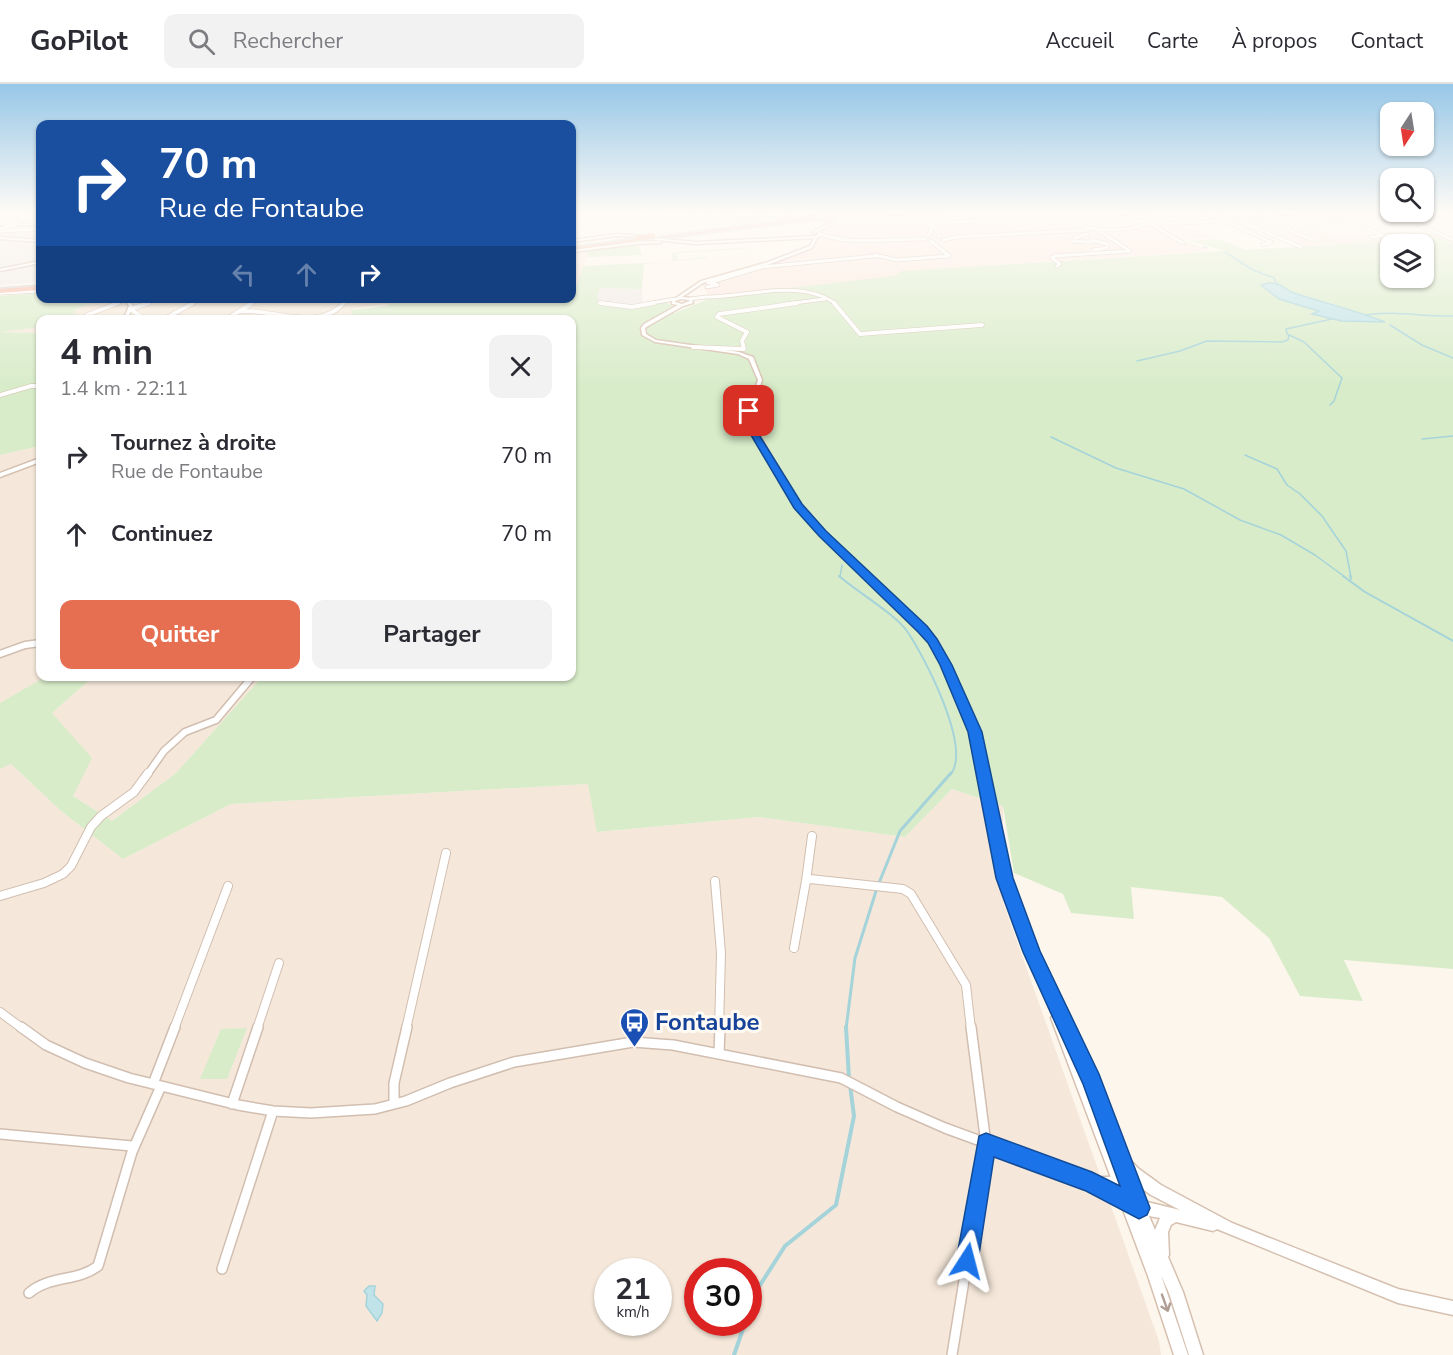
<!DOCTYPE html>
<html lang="fr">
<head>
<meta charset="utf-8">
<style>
  body { margin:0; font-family:"Nunito Sans",sans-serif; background:#f2f2f3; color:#2b2b33; height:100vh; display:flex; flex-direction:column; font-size:22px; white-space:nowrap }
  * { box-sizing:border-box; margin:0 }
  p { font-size:20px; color:#7c7c81 }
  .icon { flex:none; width:33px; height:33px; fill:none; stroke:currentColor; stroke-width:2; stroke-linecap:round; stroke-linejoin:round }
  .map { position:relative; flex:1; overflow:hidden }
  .panel { position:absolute; left:36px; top:231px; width:540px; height:366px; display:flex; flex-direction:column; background:#fff; border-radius:12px; box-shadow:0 2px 4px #0004 }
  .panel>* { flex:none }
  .guide { position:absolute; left:36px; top:36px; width:540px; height:183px; border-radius:12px; box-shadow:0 2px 4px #0004; background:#1a4fa0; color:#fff; overflow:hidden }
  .needle { width:39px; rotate:192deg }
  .controls { position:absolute; left:1380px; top:18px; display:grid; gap:12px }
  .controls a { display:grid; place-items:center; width:54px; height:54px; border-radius:12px; background:#fff; box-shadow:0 2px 4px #0004; font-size:30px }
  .speed { position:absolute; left:594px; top:1174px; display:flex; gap:12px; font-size:30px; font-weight:700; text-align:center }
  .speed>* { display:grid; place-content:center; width:78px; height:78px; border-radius:50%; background:#fff; box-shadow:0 2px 4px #0004; line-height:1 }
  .speed small { font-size:15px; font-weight:400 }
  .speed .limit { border:9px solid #d22; background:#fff; color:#111 }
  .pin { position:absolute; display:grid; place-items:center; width:51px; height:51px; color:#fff; margin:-26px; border-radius:12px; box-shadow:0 3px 9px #0006 }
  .me { position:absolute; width:66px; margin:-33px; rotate:9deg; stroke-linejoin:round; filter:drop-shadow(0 0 4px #0008) }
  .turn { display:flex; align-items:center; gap:21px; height:126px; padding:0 24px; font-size:27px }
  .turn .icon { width:78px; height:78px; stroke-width:2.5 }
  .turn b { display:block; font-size:42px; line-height:51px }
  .lanes { display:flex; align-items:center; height:57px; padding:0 24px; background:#0003; justify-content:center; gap:30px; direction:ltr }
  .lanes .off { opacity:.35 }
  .round { display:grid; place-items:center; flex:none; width:63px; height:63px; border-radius:12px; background:#f2f2f3 }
  .overview { display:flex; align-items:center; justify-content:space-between; height:102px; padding:0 24px }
  h1 { font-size:36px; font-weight:700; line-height:45px }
  .cta { display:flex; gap:12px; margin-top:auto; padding:12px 24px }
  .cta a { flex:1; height:69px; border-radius:12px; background:#e76f51; color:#fff; font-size:24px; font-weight:700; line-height:69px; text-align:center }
  .cta a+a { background:#f2f2f3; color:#2b2b33 }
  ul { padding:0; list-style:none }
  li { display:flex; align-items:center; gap:18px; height:78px; padding:0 24px }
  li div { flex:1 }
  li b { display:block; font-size:22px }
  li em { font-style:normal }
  header { display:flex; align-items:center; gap:36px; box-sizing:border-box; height:84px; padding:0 30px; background:#fff; border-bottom:2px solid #e1e1e2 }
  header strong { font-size:28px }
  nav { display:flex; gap:33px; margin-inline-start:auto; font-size:21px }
  .search { width:420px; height:54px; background:#f2f2f3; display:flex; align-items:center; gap:15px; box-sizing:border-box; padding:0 21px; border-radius:12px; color:#7c7c81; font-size:22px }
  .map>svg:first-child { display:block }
  .residential { fill:#f5e8da; fill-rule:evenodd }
  .commercial { fill:#fde8e0 }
  .industrial { fill:#efe9e4 }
  .green { fill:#d8ecc9; fill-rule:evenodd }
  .water { fill:#bfe3e8; stroke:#a5d3da; stroke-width:1.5 }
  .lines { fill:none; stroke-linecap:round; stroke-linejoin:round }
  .stream-far3 { stroke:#a5d3da; stroke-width:1.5 }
  .stream-far2 { stroke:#a5d3da; stroke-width:2 }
  .stream-far1 { stroke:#a5d3da; stroke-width:3 }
  .stream { stroke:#a5d3da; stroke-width:4 }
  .street-tunnel { stroke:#dcd0c4; stroke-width:3; stroke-dasharray:3 1.5; stroke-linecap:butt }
  .street-far4-casing { stroke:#d1beb0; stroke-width:4.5 }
  .street-far3-casing { stroke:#d1beb0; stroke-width:5 }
  .street-far2-casing { stroke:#d1beb0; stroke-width:9 }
  .street-far1-casing { stroke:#d1beb0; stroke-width:10 }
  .street-casing { stroke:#d1beb0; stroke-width:12 }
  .secondary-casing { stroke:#d6c0b0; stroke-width:3 }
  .highway-casing { stroke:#dad1cd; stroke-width:4 }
  .street-far4 { stroke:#fff; stroke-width:3 }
  .street-far3 { stroke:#fff; stroke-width:4 }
  .street-far2 { stroke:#fff; stroke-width:6 }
  .street-far1 { stroke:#fff; stroke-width:8 }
  .street { stroke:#fff; stroke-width:9 }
  .secondary { fill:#fff; fill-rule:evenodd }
  .highway { fill:#f7b7a3; fill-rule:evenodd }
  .rail { stroke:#b9a8c9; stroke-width:1.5; stroke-dasharray:4 3; stroke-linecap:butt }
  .secondary-bridge-casing { stroke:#d6c0b0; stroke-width:5; stroke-linecap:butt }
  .highway-bridge-casing { stroke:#dad1cd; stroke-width:6; stroke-linecap:butt }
  .secondary-bridge { stroke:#fff; stroke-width:4 }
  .highway-bridge { stroke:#f7b7a3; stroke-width:4.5 }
  .oneway { stroke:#af9d94 }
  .route { fill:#1a73e8; stroke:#114b97; stroke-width:1.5 }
  .labels { text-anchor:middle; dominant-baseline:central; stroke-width:6; stroke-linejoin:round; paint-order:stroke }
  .near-transit-label { font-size:24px; font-weight:bold; fill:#164399; stroke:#fffaf3; text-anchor:start }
</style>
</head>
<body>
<header>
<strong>GoPilot</strong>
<div class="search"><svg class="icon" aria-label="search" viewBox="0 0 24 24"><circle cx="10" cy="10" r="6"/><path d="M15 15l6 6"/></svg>Rechercher</div>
<nav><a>Accueil</a><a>Carte</a><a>À propos</a><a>Contact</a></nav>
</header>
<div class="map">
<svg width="1453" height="1271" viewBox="0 0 1453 1271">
  <rect width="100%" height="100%" fill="#fdf6ec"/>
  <path class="residential" d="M 1189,127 L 1280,127 L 1293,133 L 1347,129 L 1390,130 L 1424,144 L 1405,145 L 1380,135 L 1361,134 L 1343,135 L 1358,141 L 1328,142 L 1314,136 L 1307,137 L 1318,142 L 1310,143 L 1333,153 L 1434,149 L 1444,154 L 1307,162 L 1266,145 L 1246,147 L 1234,145 Z
    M 40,209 L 40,214 L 420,215 L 352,225 L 354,235 L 40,236 L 40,249 L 0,248 L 0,212 Z
    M 40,362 L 40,592 L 49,593 L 0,619 L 0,371 Z
    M 93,593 L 262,593 L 176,689 L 112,737 L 73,712 L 52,629 Z
    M 11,680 L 61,727 L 123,775 L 231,720 L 588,700 L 598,748 L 759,733 L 905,753 L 952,705 L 1003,722 L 1003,818 L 1159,1257 L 1161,1271 L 0,1271 L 0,685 ZM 608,1188 L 658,1188 L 658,1239 L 608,1239 ZM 698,1188 L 748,1188 L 748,1239 L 698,1239 Z"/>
  <path class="commercial" d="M 859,127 L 1175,127 L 1189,136 L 1176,138 L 1214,153 L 1182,156 L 1212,167 L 901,187 L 894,192 L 740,213 L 710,214 L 701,199 L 771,179 L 811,164 L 815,161 L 817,153 L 821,148 L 851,135 Z
    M 588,165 L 588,173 L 572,210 L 572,169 Z"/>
  <path class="industrial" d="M 40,144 L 40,198 L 0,201 L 0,148 Z
    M 600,204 L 642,205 L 643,218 L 639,221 L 601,219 L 596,214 Z"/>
  <path class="green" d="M 642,127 L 647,132 L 670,132 L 665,127 L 672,132 L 701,127 L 744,131 L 764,127 L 771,132 L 812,127 L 740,139 L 725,136 L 718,130 L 706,131 L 713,138 L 710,140 L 689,142 L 711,138 L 700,130 L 651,136 L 647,135 Z
    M 1444,154 L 1453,158 L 1453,885 L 1344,876 L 1363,917 L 1300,912 L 1269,854 L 1222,813 L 1131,803 L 1134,835 L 1071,829 L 1063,810 L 1014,789 L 1003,722 L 952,705 L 905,753 L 759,733 L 597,748 L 588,700 L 231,720 L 123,775 L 61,727 L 11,680 L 0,685 L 0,619 L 45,593 L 93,593 L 52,629 L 92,674 L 73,712 L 112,737 L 176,689 L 262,593 L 572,592 L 572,236 L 354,236 L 351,226 L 387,222 L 389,219 L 420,215 L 572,214 L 583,182 L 666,178 L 673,176 L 672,169 L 677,168 L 744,164 L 747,167 L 743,165 L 676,169 L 677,175 L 680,176 L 708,172 L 704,174 L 644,180 L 642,205 L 600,204 L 597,213 L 602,219 L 639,221 L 666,218 L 673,222 L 668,228 L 675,229 L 710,214 L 751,211 L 789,204 L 894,192 L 901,187 L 1226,167 L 1189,157 L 1219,155 L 1245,166 ZM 1390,160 L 1424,160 L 1424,194 L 1390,194 Z
    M 638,160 L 642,171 L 588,173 L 588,165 Z
    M 40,209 L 40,214 L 103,215 L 74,226 L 75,227 L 72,229 L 77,230 L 63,235 L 40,236 L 40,243 L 0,248 L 40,249 L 40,362 L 0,371 L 0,212 Z
    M 247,944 L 227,995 L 200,995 L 221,945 Z"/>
  <path class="water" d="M 1269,199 C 1282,198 1284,206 1294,209 C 1324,219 1355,226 1385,238 L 1342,237 L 1312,230 L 1319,227 L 1279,215 L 1261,201 Z
    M 369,1202 L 375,1202 L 374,1211 L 383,1220 L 382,1229 L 377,1237 L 366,1222 L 367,1211 L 364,1207 Z"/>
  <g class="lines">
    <path class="stream-far3" d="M 1204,163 L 1207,164
      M 1225,168 L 1253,186 L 1274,194 L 1277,201
      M 1366,231 C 1394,226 1424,233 1453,232
      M 1390,241 L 1422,261 L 1453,274
      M 1137,277 L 1180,267 L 1207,257 L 1282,258 L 1288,256 L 1289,251
      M 1330,321 L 1334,317 L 1342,294 L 1304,258 L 1287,250 L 1286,245 L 1332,235
      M 1051,353 L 1116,384 L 1184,405 L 1240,436 L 1281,451 L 1315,471 L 1345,493
      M 1422,355 L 1453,352
      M 1245,371 L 1277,385 L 1287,401 L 1300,410 L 1322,432 L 1346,467 L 1351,493
      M 840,493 L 842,481"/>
    <path class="stream-far2" d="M 839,492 C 856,507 895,530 907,547 C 924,572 973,665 950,691
      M 1343,492 L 1365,508 L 1453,557
      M 1350,492 L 1351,495"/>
    <path class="stream-far1" d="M 879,799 L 900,747 L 951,689
      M 846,945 L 855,874 L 877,804"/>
    <path class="stream" d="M 846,943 L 849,995
      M 748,1228 L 755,1209 L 785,1162 L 836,1121 L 854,1032 L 850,1001
      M 734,1271 L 745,1239"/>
    <path class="street-tunnel" d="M 964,127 L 970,131"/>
    <defs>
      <path id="street-far4" d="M 1080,127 L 1087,132 L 1083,136
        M 1203,127 L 1224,137
        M 1257,127 L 1272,132
        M 1387,127 L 1453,156
        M 885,130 L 929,127
        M 938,131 L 946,138
        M 1157,132 L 1171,127
        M 1085,135 L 1157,132 L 1152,127
        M 1344,135 L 1382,151
        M 1273,136 L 1285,140 L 1291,147 L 1314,156
        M 1227,138 L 1271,158 L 1263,161
        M 1242,138 L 1301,163
        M 17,141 L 17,138 L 40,127
        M 933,141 L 940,152
        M 1153,141 L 1183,159
        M 1088,143 L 1098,145 L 1084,144 Z
        M 1097,146 L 1126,145 L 1142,141 L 1295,133 L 1453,131
        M 0,147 L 40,145
        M 820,150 C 855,162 890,154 926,155
        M 928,152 L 932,146 L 929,141 L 931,139 L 977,137
        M 1371,153 L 1407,150 L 1416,153
        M 1074,154 L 1087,150
        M 943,156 L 956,153 L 1088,146
        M 1092,156 L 1108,160 L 1106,164 L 1093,166
        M 1072,157 L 1091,158
        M 875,171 L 897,176 L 949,172 L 931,157
        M 1057,182 L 1060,180 L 1052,174 L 1054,172 L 1130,167 L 1101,148
        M 708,199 L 762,183 L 875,172
        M 707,203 L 718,201 L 711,199
        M 0,209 L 40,207
        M 707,213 C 747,213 801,194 836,220
        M 690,215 L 706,213
        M 331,216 L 346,216
        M 600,219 L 612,220
        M 117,220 L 124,214
        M 146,220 L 155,215
        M 191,220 L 195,218
        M 250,220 L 258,215
        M 342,220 L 348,214
        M 646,220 L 675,215
        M 786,220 L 825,215"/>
      <path id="street-far3" d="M 600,219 L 632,223 L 654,219
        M 834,219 L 860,250 L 982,241
        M 130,225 L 149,219
        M 130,225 L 147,236
        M 240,227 L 252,219
        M 87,231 L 118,219
        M 168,233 L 193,219
        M 160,236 L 178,233 L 218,236
        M 225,236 C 230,233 236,228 241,227 C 274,225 318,248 344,219
        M 693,263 L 744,265 L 742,257 L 747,248 L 717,233 L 719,230 L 797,219
        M 0,311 L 31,302 L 40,302"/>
      <path id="street-far2" d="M 0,570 L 25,561 L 40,559
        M 147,691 L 164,667 L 185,648 L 216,636 L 253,592"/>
      <path id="street-far1" d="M 715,797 L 721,869 L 719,945
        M 806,797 L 812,752
        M 0,812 L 44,799 L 63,790 L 71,782 L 91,743 L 101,732 L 134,708 L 148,689
        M 794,864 L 806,797 L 810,795 L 903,805 L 911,810 L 966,901 L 971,945
        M 0,928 L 23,945
        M 174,945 L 228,802
        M 257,945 L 279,879
        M 406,945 L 446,769"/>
      <path id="street" d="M 21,943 L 46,961 L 85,979 L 129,994 L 238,1021 L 273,1027 L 311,1029 L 375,1025 L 406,1017 L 450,999 L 514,978 L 633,958 L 673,961 L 841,994 L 897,1023 L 945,1044 L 1092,1098 L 1125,1118
        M 719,969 L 720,943
        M 153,1000 L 175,943
        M 232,1020 L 258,943
        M 394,1020 L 394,999 L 407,943
        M 0,1050 L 132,1062
        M 1093,1098 L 1119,1097
        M 222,1185 L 273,1027
        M 29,1209 C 50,1191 77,1198 98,1182 L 132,1068 L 161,1002
        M 952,1271 L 986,1060 L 971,943"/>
      <path id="secondary" d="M 846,127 L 850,127 L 846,131 L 965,127 L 844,133 L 841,136 L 815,149 L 812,148 L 839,134 Z
        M 40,138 L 40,140 L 15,142 L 13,141 Z
        M 818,148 L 820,148 L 822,151 L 817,154 L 812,164 L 770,180 L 703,199 L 682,213 L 691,214 L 693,219 L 683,222 L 648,242 L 645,244 L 646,250 L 656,256 L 739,268 L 753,273 L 762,296 L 750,336 L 801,421 L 824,449 L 926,543 L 936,555 L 950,581 L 979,648 L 1010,794 L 1037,867 L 1096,993 L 1127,1075 L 1131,1077 L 1139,1085 L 1161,1101 L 1232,1139 L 1398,1205 L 1453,1217 L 1453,1231 L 1398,1219 L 1217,1145 L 1213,1147 L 1176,1138 L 1171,1141 L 1168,1148 L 1169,1171 L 1168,1173 L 1183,1208 L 1203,1271 L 1189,1271 L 1169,1209 L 1161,1191 L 1188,1271 L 1174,1271 L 1148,1192 L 1051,934 L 1055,929 L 1027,868 L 1000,794 L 971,648 L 942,581 L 930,558 L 920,547 L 820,451 L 796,423 L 744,336 L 758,296 L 749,275 L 738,270 L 655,258 L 642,251 L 641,244 L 644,240 L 678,221 L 672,220 L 672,215 L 676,214 L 701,197 L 768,178 L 810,162 L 814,154 L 696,160 L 655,156 L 654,154 L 696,158 L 815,152 L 818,151 ZM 681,215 L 689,216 L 690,217 L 682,220 L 675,218 L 675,217 ZM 1136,1100 L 1151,1111 L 1180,1126 L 1143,1117 ZM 1149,1132 L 1160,1134 L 1155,1146 Z
        M 617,150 L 642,152 L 640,153 L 617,152 L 572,158 L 572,156 Z
        M 0,153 L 40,156 L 40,158 L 0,155 Z
        M 660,157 L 661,159 L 637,160 L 572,168 L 572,166 L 637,158 Z
        M 40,177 L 40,179 L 0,187 L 0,185 Z
        M 124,214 L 128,214 L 133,222 L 127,236 L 123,236 L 129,222 Z
        M 40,374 L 40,378 L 0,393 L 0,389 Z"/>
      <path id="highway" d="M 852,127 L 859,127 L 871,131 L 869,132 Z
        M 831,129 L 844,132 L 842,133 L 831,131 L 801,137 L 663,154 L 661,153 L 801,135 Z
        M 822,134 L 837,136 L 830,141 L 828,140 L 831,137 L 822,136 Z
        M 643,154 L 645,156 L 572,166 L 572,164 Z
        M 40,202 L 40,206 L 0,209 L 0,205 Z"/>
    </defs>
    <use href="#street-far4" class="street-far4-casing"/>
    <use href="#street-far3" class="street-far3-casing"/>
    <use href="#street-far2" class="street-far2-casing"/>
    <use href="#street-far1" class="street-far1-casing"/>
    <use href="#street" class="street-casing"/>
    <use href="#secondary" class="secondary-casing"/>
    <use href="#highway" class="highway-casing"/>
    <use href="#street-far4" class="street-far4"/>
    <use href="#street-far3" class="street-far3"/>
    <use href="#street-far2" class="street-far2"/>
    <use href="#street-far1" class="street-far1"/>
    <use href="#street" class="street"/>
    <use href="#secondary" class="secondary"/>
    <use href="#highway" class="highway"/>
    <path class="rail" d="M 0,142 L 40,142"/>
    <defs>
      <path id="secondary-bridge" d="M 6,143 L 15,141"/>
      <path id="highway-bridge" d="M 637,154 L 653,152"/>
    </defs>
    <use href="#secondary-bridge" class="secondary-bridge-casing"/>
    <use href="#highway-bridge" class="highway-bridge-casing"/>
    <use href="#secondary-bridge" class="secondary-bridge"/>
    <use href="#highway-bridge" class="highway-bridge"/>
  </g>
  <defs><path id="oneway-shaft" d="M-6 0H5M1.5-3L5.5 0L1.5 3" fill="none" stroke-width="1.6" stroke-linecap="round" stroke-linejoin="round" transform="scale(1.5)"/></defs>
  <use class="oneway" href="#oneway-shaft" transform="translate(1165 1219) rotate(70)"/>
  <linearGradient id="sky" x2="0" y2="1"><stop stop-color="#97c7e8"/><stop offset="0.42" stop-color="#fefbf6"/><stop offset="1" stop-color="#fefbf6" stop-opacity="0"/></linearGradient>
  <rect width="1453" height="305" fill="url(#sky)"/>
  <path class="route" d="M 749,324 L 753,327 L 751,332 L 753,341 L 802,420 L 826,447 L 927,542 L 937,555 L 952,581 L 982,648 L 1013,794 L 1040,867 L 1099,990 L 1150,1124 L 1147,1131 L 1139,1135 L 1086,1107 L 994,1073 L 978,1177 L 975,1185 L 967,1188 L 959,1185 L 956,1177 L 979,1052 L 986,1049 L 1092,1088 L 1120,1102 L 1083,1000 L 1023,868 L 996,794 L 968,648 L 940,581 L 928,559 L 918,548 L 819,452 L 794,424 L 745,341 L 743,332 L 746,325 Z"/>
  <defs>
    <symbol id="bus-pin" viewBox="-11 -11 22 30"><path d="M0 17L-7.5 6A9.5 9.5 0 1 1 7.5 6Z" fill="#1a4fb4" stroke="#fffaf3"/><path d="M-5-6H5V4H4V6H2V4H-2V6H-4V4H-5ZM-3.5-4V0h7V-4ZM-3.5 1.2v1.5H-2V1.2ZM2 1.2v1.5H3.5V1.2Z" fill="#fff"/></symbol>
  </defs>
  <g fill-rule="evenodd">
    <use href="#bus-pin" x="618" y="922" width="33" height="45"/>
  </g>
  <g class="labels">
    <g class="near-transit-label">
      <text x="655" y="938">Fontaube</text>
    </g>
  </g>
</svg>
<div class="controls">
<a><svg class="needle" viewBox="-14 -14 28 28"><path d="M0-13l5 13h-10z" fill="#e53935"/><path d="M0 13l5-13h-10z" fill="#7c7c81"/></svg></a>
<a><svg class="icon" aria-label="search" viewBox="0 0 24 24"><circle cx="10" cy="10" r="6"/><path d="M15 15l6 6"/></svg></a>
<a><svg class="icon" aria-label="layers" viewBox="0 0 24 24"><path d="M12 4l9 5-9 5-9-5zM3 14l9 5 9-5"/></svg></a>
</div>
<div class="speed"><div>21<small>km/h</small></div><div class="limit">30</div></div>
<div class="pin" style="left:749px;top:327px;background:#d93025"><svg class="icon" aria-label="arrive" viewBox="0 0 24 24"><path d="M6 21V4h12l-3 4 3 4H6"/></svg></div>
<svg class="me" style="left:967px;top:1177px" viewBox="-20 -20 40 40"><path d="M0-17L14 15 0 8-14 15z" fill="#1a73e8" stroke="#fff" stroke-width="4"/></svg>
<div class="guide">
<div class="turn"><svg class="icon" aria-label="right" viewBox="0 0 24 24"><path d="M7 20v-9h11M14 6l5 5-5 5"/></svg><div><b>70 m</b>Rue de Fontaube</div></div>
<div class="lanes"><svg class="icon off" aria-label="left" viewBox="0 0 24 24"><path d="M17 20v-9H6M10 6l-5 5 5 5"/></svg><svg class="icon off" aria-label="ahead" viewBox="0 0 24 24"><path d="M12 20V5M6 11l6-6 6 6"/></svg><svg class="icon" aria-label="right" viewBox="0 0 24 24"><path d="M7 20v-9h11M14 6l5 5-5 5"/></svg></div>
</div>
<section class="panel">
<div class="overview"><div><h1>4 min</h1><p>1.4 km · 22:11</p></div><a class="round"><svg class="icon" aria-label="close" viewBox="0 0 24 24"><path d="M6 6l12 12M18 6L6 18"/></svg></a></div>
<ul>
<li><svg class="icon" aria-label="right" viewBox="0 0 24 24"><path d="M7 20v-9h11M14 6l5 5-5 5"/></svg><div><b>Tournez à droite</b><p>Rue de Fontaube</p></div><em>70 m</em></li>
<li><svg class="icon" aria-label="ahead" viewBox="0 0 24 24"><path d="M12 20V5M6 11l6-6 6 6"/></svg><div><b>Continuez</b></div><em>70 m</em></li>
</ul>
<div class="cta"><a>Quitter</a><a>Partager</a></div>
</section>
</div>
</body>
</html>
